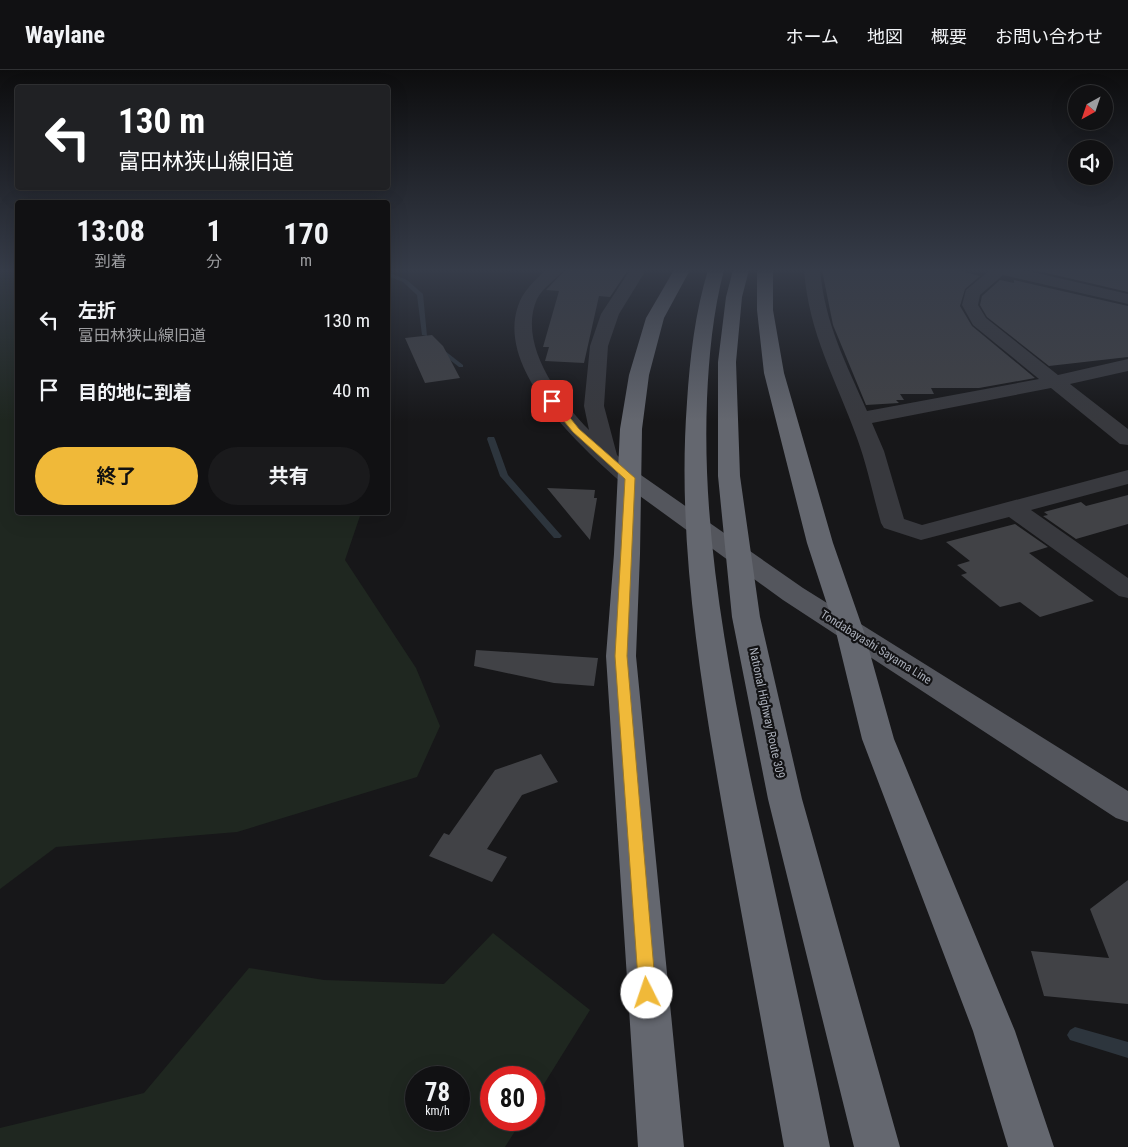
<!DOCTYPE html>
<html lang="ja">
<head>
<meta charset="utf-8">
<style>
  body { margin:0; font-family:"Roboto Condensed","Noto Sans JP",sans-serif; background:#1a1a1c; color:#f1f3f6; height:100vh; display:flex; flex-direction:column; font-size:19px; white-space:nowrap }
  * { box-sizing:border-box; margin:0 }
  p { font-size:16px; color:#9c9da0 }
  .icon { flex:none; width:28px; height:28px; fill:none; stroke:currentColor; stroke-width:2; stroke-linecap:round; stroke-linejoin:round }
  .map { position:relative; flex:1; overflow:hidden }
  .sheet { position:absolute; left:15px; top:130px; width:375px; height:315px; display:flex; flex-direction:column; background:#111113; border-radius:5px; box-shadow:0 5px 20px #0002,0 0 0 1px #303133 }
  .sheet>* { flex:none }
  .banner { position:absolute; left:15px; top:15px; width:375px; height:105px; border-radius:5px; box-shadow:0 5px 20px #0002,0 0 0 1px #303133; background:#202124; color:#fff; overflow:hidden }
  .needle { width:32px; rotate:220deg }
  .controls { position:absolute; left:1068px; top:15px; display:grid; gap:10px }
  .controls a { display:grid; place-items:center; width:45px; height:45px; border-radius:50%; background:#111113; box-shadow:0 5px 20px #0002,0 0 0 1px #303133; font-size:25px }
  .speed { position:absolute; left:405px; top:996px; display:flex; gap:10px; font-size:25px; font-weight:700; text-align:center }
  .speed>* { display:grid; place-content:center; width:65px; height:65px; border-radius:50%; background:#111113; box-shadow:0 5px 20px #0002,0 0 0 1px #303133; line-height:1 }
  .speed small { font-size:12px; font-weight:400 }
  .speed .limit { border:8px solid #d22; background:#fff; color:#111 }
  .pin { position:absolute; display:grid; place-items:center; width:42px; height:42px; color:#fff; margin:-21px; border-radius:10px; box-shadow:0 2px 8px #0006 }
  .me { position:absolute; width:55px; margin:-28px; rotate:356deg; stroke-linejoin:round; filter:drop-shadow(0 0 4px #0008) }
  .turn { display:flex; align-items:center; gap:18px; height:105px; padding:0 20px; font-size:22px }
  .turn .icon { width:65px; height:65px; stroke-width:2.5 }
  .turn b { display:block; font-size:35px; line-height:42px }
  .eta { display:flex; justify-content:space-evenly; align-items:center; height:85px; text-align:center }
  .eta b { font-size:30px; font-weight:700; line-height:35px }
  .primary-button { display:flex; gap:10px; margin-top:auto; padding:10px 20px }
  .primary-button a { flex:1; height:58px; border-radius:30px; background:#f0b939; color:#111; font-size:20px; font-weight:700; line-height:58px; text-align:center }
  .primary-button a+a { background:#1a1a1c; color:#f1f3f6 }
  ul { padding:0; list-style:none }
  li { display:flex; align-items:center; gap:15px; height:70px; padding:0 20px }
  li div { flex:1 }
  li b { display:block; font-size:19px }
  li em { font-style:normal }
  header { display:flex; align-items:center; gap:30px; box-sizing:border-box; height:70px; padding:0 25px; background:#111113; border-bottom:1px solid #303133 }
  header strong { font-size:24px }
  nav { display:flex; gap:28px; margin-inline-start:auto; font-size:18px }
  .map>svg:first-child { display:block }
  .green { fill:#1f2720; fill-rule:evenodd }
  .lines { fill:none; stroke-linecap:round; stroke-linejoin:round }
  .stream { fill:#2d353d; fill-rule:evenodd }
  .building { fill:#414246 }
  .minor { fill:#38393e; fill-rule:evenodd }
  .major { fill:#54565d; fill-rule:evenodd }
  .highway { fill:#64676f; fill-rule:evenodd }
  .route { fill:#f0b939; stroke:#9c7825 }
  .labels { text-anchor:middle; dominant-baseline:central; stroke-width:4.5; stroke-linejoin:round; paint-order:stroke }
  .street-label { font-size:12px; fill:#a9aeb9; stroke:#121214 }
</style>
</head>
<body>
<header>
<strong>Waylane</strong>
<nav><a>ホーム</a><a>地図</a><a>概要</a><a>お問い合わせ</a></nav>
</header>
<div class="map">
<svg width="1128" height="1077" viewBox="0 0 1128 1077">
  <rect width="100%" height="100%" fill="#171719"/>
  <path class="green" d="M 0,200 L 17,200 L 18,442 L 361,443 L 345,490 L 416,598 L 440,656 L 417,707 L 237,762 L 56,777 L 0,819 Z
    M 493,863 L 590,940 L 534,1030 L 534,1008 L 491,1008 L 491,1050 L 522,1050 L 505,1077 L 0,1077 L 0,1058 L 144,1023 L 249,898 L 324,910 L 444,914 ZM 416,1008 L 459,1008 L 459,1050 L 416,1050 Z"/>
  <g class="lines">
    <path class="stream" d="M 388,202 L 407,210 L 423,224 L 427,266 L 422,265 L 417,225 L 403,212 L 388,206 Z
      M 436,277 L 440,277 L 463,295 L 463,297 L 459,297 L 436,279 Z
      M 488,367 L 494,367 L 495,369 L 508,405 L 560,464 L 562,466 L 560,468 L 554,468 L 500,406 L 487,369 Z
      M 1075,957 L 1128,972 L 1128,988 L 1070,970 L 1067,965 L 1070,960 Z"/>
  </g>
  <path class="building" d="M 565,200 L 628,200 L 610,227 L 599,226 L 584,293 L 545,291 L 549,277 L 543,277 L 559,221 L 546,220 Z
    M 822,200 L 957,200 L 980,206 L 965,219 L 960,236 L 972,256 L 1035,308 L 979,318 L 931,318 L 934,324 L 900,324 L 904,330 L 896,330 L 899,333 L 866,335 L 833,255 Z
    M 1034,200 L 1128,200 L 1128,222 Z
    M 1000,210 L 1014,213 L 1014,210 L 1128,236 L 1128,287 L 1049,296 L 987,247 L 980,235 L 982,226 Z
    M 432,265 L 443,276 L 460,308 L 425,313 L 405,268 Z
    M 547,418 L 595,420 L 594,428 L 597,428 L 590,470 Z
    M 1128,425 L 1128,454 L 1076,469 L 1043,446 L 1048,445 L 1044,442 L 1081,432 L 1086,436 Z
    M 1015,454 L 1048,477 L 1029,483 L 1094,531 L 1040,547 L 1020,532 L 1000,537 L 961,505 L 967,503 L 957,495 L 970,491 L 946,472 Z
    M 476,580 L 598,588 L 594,616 L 554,613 L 474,596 Z
    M 541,684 L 558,712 L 522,725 L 487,779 L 507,787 L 492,812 L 429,786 L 444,763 L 449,765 L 495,700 Z
    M 1128,810 L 1128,934 L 1044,926 L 1031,881 L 1109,888 L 1090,839 Z"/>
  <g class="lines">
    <path class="minor" d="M 546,200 L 563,200 C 555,211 543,217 537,229 C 517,274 560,330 589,360 L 584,336 L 590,276 L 601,244 L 630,200 L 646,200 L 619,244 L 608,276 L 604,336 L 617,385 L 641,408 L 638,413 L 630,415 L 622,413 C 580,376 496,300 518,236 C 523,221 534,211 546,200 Z
      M 804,200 L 820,200 C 825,254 846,293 867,341 L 1039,309 L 973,255 L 962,235 L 966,220 L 990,200 L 1024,200 L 1128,224 L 1128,234 L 1003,205 L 980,225 L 978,235 L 986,248 L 1058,305 L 1128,289 L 1128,301 L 1070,314 L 1128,359 L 1128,375 L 1120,374 L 1051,318 L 872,353 L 884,381 L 904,449 L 922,455 L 1128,400 L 1128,414 L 1031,440 L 1128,508 L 1128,528 L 1119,526 L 1009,447 L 921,470 L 884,458 L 881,453 C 873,425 867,395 857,368 C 836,309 809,265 804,200 Z"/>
    <path class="major" d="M 630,401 L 638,403 L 803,518 L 1128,721 L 1128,752 L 1116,748 L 783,530 L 622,413 L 619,408 L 622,403 Z"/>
    <path class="highway" d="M 674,200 L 690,200 L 664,248 L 649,305 L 642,359 L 640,484 L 636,586 L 684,1077 L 638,1077 L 606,586 L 614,484 L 620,359 L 629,305 L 646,248 Z
      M 708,200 L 724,200 C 713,242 709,285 707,329 C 702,456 725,581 750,705 C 776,829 805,953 830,1077 L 784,1077 C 764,963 742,849 722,735 C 699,602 677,467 687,332 C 690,287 695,243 708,200 Z
      M 733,200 L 749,200 L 742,227 L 736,292 L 740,406 L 760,547 L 802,729 L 900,1077 L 854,1077 L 768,729 L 732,547 L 718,406 L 718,292 L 726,227 Z
      M 757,200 L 773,200 L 773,240 L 784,303 L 833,473 L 864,562 L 894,669 L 1015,961 L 1054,1077 L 1008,1077 L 973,961 L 862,669 L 836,562 L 807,473 L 764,303 L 757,240 Z"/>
  </g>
  <linearGradient id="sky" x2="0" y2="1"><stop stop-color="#0d0d0e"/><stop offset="0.57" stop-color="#363c49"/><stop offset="1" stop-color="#363c49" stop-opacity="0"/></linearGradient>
  <rect width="1128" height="351" fill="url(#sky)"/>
  <path class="route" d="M 549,329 L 555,329 L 579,359 L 635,408 L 627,586 L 656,923 L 653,929 L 647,931 L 641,929 L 639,923 L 615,586 L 625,409 L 573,362 L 549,333 Z"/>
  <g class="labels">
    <g class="street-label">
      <text transform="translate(876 577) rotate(32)">Tondabayashi Sayama Line</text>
      <text transform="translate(767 643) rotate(78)">National Highway Route 309</text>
    </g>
  </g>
</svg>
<div class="controls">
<a><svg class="needle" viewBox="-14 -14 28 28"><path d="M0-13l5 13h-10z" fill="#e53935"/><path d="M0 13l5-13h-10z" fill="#9c9da0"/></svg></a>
<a><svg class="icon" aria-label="sound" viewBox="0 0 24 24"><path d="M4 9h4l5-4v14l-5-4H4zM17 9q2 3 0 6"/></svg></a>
</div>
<div class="speed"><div>78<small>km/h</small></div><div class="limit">80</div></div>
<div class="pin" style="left:552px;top:331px;background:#d93025"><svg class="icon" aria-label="arrive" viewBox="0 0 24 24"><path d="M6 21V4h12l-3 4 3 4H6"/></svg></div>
<svg class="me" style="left:647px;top:923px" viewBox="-20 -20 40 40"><circle r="19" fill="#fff"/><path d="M0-13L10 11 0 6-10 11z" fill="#f0b939"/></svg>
<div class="banner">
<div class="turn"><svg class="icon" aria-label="left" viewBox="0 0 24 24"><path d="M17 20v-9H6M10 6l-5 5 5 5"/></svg><div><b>130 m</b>富田林狭山線旧道</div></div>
</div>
<section class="sheet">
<div class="eta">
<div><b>13:08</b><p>到着</p></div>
<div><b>1</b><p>分</p></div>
<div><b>170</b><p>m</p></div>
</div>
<ul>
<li><svg class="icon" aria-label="left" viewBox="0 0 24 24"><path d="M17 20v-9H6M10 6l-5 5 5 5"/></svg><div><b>左折</b><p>富田林狭山線旧道</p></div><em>130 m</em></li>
<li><svg class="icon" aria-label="arrive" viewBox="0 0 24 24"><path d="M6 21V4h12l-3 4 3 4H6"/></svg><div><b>目的地に到着</b></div><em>40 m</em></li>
</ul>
<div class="primary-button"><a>終了</a><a>共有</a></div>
</section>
</div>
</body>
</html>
